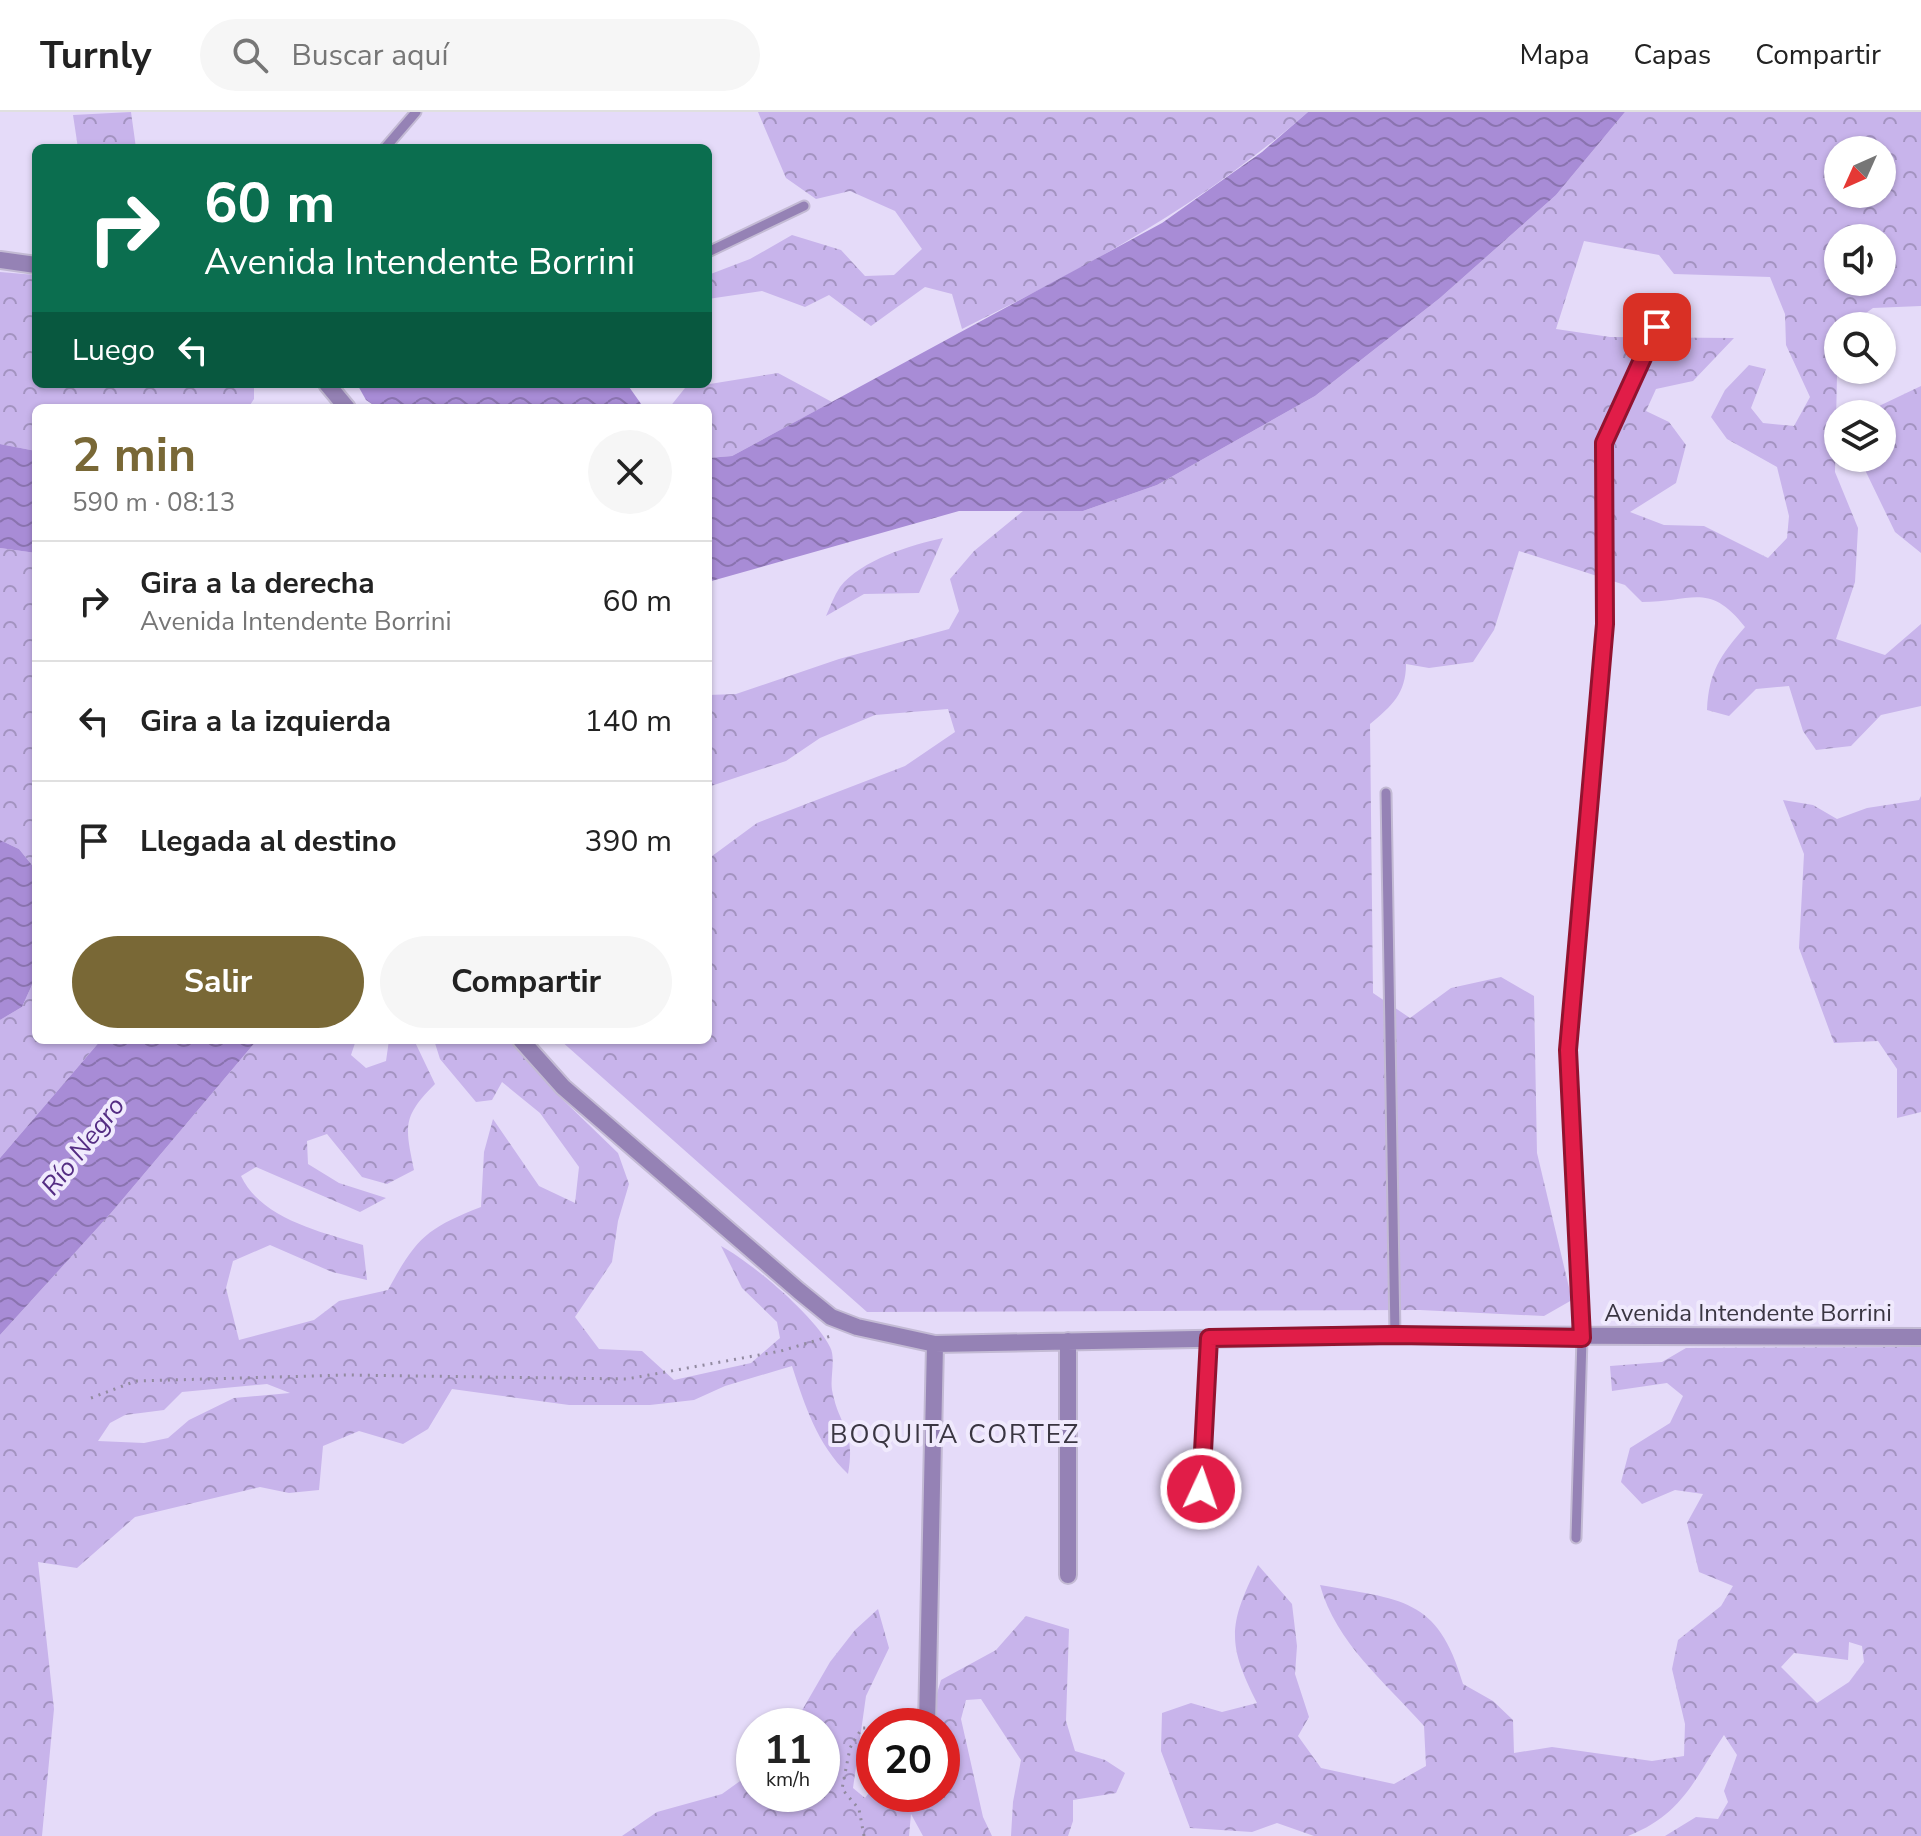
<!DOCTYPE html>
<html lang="es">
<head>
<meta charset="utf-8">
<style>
  body { margin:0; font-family:"Nunito Sans",sans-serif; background:#f6f6f6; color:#222; height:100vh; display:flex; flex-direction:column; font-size:30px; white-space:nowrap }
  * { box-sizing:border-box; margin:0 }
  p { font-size:26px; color:#767676 }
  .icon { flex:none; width:44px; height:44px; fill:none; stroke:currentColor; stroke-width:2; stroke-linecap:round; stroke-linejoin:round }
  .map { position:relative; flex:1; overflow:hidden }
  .drawer { position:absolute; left:32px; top:292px; width:680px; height:640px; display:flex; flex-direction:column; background:#fff; border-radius:12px; box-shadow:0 2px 6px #0004 }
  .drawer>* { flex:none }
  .hud { position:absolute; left:32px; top:32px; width:680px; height:244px; border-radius:12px; box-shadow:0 2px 6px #0004; background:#0b6e4f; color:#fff; overflow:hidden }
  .needle { width:52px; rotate:225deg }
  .controls { position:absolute; left:1824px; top:24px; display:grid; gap:16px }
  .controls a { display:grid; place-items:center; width:72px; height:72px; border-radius:50%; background:#fff; box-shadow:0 2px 6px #0004; font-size:40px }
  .speed { position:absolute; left:736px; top:1596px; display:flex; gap:16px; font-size:40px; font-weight:700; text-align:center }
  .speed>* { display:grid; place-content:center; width:104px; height:104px; border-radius:50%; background:#fff; box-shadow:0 2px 6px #0004; line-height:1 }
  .speed small { font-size:20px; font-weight:400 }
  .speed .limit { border:12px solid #d22; background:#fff; color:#111 }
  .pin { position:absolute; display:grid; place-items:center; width:68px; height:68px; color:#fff; margin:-34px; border-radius:16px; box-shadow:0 4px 12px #0006 }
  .me { position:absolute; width:88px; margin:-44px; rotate:3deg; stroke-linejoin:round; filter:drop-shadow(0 0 6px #0008) }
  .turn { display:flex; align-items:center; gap:28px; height:168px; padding:0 40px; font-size:36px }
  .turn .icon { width:104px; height:104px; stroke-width:2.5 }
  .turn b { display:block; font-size:56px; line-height:68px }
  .then { display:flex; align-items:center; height:76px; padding:0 40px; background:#0003; gap:16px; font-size:30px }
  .round { display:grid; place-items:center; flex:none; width:84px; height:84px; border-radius:42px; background:#f6f6f6 }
  .summary { display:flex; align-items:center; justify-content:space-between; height:136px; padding:0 40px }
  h1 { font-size:48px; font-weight:700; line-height:60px; color:#796836 }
  .primary-button { display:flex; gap:16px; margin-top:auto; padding:16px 40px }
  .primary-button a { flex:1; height:92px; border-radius:48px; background:#796836; color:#fff; font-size:32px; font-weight:700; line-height:92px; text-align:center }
  .primary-button a+a { background:#f6f6f6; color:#222 }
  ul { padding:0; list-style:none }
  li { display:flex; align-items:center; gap:24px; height:120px; padding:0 40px; border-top:2px solid #e0e0e0 }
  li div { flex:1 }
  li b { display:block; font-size:30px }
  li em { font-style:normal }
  header { display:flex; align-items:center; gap:48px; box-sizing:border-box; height:112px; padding:0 40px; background:#fff; border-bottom:2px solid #e0e0e0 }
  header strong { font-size:38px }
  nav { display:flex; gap:44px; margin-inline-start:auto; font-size:28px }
  .search { width:560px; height:72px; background:#f6f6f6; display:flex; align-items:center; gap:20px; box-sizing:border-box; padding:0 28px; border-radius:44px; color:#767676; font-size:30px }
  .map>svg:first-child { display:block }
  .forest { fill:url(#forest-crowns); fill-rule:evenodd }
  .water { fill:url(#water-waves) }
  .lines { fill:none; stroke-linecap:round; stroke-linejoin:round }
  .service-casing { stroke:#c3bad4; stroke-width:13 }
  .minor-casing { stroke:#c3bad4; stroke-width:20 }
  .path { stroke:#928aa0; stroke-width:3; stroke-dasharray:2 6; stroke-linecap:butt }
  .service { stroke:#9582b5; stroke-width:9 }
  .minor { stroke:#9582b5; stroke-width:16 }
  .route-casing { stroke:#92132f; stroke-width:20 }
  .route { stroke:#e11d48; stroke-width:14 }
  .labels { text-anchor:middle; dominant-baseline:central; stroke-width:8; stroke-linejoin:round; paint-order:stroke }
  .street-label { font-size:24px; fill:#3a3642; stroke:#f0eafd }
  .water-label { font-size:26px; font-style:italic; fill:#542d83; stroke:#f0eafd }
  .neighbourhood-label { font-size:26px; letter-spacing:2px; fill:#3a3642; stroke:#f0eafd }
</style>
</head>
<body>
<header>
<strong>Turnly</strong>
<div class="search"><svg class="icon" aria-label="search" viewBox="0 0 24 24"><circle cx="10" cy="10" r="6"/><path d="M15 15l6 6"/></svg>Buscar aquí</div>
<nav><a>Mapa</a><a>Capas</a><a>Compartir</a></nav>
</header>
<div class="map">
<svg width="1921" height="1724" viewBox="0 0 1921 1724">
  <defs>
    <pattern id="forest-crowns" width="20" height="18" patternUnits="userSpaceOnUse" patternTransform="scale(2)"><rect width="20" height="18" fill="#c8b4eb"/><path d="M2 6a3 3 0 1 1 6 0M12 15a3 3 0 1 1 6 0" fill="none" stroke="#a393c0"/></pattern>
    <pattern id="water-waves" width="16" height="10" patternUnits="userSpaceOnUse" patternTransform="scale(2)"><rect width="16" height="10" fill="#a88cd6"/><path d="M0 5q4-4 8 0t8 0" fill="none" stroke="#8a73af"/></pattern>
  </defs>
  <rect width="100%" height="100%" fill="#e5dbf9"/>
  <path class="forest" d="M 131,0 L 136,36 L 78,36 L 73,3 Z
    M 758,0 L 1308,0 C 1198,96 1090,153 962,217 L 952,182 L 925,175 L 871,214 L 829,183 L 805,195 L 762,179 L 708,187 L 708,163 L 750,147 L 792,123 L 841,138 L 865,164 L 894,163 L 922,137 L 895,99 L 850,79 L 816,87 L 786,66 Z
    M 1625,0 L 1921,0 L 1921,194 L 1873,196 L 1848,214 L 1838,214 L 1835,360 L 1858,416 L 1855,470 L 1836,527 L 1885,543 L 1921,512 L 1921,594 L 1881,603 L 1851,634 L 1816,638 L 1803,619 L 1789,574 L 1756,577 L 1729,604 L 1707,598 C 1709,559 1720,544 1745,515 C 1709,469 1692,490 1642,490 L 1625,473 L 1519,439 L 1494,518 L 1473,550 L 1429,556 L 1406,552 C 1406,581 1392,594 1370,612 L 1373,881 L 1410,906 L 1451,876 L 1501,865 L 1534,884 L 1537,1041 L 1572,1188 L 1544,1204 L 1420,1198 L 867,1200 L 560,928 L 708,928 L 708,747 L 757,711 L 905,654 L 955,620 L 948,597 L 875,603 L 820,626 L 786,649 L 708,675 L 708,583 L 736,582 L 839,547 L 949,517 L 959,499 L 950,467 L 974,439 L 1023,399 L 1083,399 L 1157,373 L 1315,284 L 1440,186 L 1556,83 ZM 1838,38 L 1882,38 L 1882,82 L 1838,82 ZM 1838,126 L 1882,126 L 1882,170 L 1838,170 ZM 1584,129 L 1659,143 L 1674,162 L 1770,165 L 1785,202 L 1786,233 L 1810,285 L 1794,314 L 1763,311 L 1751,296 L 1766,257 L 1749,253 L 1725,278 L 1711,305 L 1727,327 L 1777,355 L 1789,404 L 1787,426 L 1768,446 L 1704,414 L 1664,413 L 1630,400 L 1676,371 L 1686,333 L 1669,310 L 1646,299 L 1656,277 L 1693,269 L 1734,226 L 1610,225 L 1556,217 Z
    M 0,160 L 36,163 L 36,272 L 254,272 L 254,287 L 248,296 L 36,296 L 36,339 L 0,332 Z
    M 778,261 L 832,290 L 732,344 L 708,346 L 708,296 L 669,296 L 685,276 Z
    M 1921,274 L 1921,441 L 1895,420 L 1866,360 L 1864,346 L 1882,346 L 1882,302 L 1875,302 L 1879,294 Z
    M 943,426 L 919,481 L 864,482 L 826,504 C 830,495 834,484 840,475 C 861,448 911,433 943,426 Z
    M 0,436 L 36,441 L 36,758 L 19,737 L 0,728 Z
    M 1921,684 L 1921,1000 L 1897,1006 L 1897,957 L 1878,929 L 1834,931 L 1799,836 L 1804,742 L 1783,688 L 1813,693 L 1837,707 L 1867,696 L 1919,688 Z
    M 36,864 L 36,928 L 101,928 L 0,1046 L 0,908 L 22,895 Z
    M 257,928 L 356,928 L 351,943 L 366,956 L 386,949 L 389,928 L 414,928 L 435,972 C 402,1005 405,1014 414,1058 L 387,1072 L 362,1065 L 327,1022 L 307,1029 L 308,1052 L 339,1071 L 386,1086 L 360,1100 L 256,1055 L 241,1064 C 261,1107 322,1120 363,1133 L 367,1168 L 332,1160 L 270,1133 L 233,1149 L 226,1176 L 239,1228 L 314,1208 L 339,1189 L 388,1178 C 416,1126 427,1116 481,1095 L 484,1040 L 493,1007 L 539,1074 L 575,1091 L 579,1055 L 540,1001 L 502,970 L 492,988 L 476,990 L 440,947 L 434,928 L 514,928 L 558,983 L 618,1041 L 629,1072 L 618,1109 L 612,1150 L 575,1205 L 599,1237 L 642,1239 L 674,1268 L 751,1251 L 780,1226 L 777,1210 L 742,1176 L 721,1134 C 751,1150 815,1204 830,1235 C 836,1246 830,1265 832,1278 C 839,1316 856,1316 848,1362 C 817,1332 805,1294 792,1254 L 725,1274 L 694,1288 L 650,1293 L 569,1293 L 452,1277 L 428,1317 L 403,1332 L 359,1319 L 323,1334 L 319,1378 L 289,1381 L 260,1375 L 135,1405 L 77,1456 L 38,1450 L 54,1597 L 42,1724 L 0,1724 L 0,1223 L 111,1101 ZM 267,1272 L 290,1281 L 234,1286 L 189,1308 L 168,1326 L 144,1331 L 98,1329 L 110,1311 L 125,1303 L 164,1298 L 182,1280 Z
    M 1921,1235 L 1921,1724 L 1665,1724 L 1696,1705 L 1718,1707 L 1728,1690 L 1724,1679 L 1737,1643 L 1724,1623 C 1693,1669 1683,1702 1628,1724 L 1314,1724 L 1277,1711 L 1252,1720 L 1190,1716 L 1161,1639 L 1162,1601 L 1191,1591 L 1222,1600 L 1257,1591 C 1227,1532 1228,1513 1258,1453 L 1292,1492 L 1297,1534 L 1295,1562 L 1309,1605 L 1298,1624 L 1321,1656 L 1394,1672 L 1426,1654 L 1424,1614 C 1385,1570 1336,1531 1320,1473 C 1400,1488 1438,1484 1463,1572 L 1493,1589 L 1513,1608 L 1514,1641 L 1552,1635 L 1652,1649 L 1684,1644 L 1685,1612 L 1672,1557 L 1678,1528 L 1721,1494 L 1733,1474 L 1699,1460 L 1687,1411 L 1703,1382 L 1675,1378 L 1642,1392 L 1621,1370 L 1630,1336 L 1670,1311 L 1683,1284 L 1667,1271 L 1612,1279 L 1610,1254 L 1662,1250 L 1686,1236 ZM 1849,1530 L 1862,1534 L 1864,1550 L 1849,1570 L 1817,1591 L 1781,1555 L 1794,1541 L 1848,1548 Z
    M 878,1497 L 889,1536 L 866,1584 L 853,1676 L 865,1686 L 874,1674 L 874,1682 L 942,1682 L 942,1614 L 927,1614 L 941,1568 L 996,1538 L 1026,1504 L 1069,1517 L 1066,1609 L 1075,1639 L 1105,1648 L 1125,1661 L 1116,1681 L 1073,1688 L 1073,1709 L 1068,1724 L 1011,1724 L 1013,1690 L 1021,1648 L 981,1587 L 966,1588 L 961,1607 L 983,1705 L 992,1724 L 923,1724 L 911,1702 L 909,1724 L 622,1724 L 657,1700 L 722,1682 L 754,1659 L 754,1682 L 822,1682 L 822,1614 L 793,1614 L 830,1550 L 855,1518 Z"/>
  <path class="water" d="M 1308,0 L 1625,0 L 1556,83 L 1440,186 L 1315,284 L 1157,373 L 1083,399 L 959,399 L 708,470 L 708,346 L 732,344 L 1162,111 L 1262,40 Z
    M 357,272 L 627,272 L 644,296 L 378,296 L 366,288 Z
    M 0,332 L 36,339 L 36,441 L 0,436 Z
    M 0,728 L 19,737 L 36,758 L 36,864 L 22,895 L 0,908 Z
    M 101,928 L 257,928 L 111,1101 L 0,1223 L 0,1046 Z"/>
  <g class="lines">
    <defs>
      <path id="service" d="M 385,36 L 416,0
        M 708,140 L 804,94
        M 1386,681 L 1395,1223
        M 1201,1377 L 1209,1226
        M 1576,1426 L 1582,1226 L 1568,938 L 1605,512 L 1604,331 L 1657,215"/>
      <path id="minor" d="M 0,148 L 36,153
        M 327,272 L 347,296
        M 521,928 L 563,975 L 799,1179 L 831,1205 L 857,1215 L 935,1232 L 1395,1223 L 1921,1225
        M 1068,1229 L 1068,1463
        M 927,1614 L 935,1232"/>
    </defs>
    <use href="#service" class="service-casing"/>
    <use href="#minor" class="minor-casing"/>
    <path class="path" d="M 91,1286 L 136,1269 L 346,1263 L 627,1267 L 781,1239 L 831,1224
      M 864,1724 L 859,1697 L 842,1677 L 850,1636 L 862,1616 L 874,1616"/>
    <use href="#service" class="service"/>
    <use href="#minor" class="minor"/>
  </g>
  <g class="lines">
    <defs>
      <path id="route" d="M 1201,1377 L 1209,1226 L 1395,1223 L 1582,1226 L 1568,938 L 1605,512 L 1604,331 L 1657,215"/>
    </defs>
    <use href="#route" class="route-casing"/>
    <use href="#route" class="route"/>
  </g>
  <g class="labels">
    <g class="street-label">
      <text x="1748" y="1201">Avenida Intendente Borrini</text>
    </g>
    <g class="water-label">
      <text transform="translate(83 1034) rotate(-52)">Río Negro</text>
    </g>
    <g class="neighbourhood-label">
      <text x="955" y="1322">BOQUITA CORTEZ</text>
    </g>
  </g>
</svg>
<div class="controls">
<a><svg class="needle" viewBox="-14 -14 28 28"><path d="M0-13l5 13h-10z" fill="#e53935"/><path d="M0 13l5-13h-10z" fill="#767676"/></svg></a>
<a><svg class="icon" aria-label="sound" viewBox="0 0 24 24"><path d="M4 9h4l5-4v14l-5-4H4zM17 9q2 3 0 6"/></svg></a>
<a><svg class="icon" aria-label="search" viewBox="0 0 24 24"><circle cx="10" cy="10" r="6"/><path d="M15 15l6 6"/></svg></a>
<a><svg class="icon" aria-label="layers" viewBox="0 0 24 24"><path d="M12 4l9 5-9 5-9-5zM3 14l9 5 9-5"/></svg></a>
</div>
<div class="speed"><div>11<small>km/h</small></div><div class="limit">20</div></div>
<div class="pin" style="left:1657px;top:215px;background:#d93025"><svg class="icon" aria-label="arrive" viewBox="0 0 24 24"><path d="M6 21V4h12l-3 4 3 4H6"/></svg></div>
<svg class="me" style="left:1201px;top:1377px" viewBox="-20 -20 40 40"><circle r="17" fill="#e11d48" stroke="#fff" stroke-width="3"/><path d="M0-11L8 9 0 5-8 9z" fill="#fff"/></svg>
<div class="hud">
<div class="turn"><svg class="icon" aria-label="right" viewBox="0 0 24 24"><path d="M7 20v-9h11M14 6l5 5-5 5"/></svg><div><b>60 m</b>Avenida Intendente Borrini</div></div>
<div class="then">Luego<svg class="icon" aria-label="left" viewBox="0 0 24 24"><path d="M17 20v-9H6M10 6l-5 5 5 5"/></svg></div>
</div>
<section class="drawer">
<div class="summary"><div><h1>2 min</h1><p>590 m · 08:13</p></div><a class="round"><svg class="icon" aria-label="close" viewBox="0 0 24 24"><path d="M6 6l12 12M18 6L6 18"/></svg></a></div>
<ul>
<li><svg class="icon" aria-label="right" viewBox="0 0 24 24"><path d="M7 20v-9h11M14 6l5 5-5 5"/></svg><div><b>Gira a la derecha</b><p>Avenida Intendente Borrini</p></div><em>60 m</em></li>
<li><svg class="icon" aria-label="left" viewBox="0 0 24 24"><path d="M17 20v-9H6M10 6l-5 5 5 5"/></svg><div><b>Gira a la izquierda</b></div><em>140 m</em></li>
<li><svg class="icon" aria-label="arrive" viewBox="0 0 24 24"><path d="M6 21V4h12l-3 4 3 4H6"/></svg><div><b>Llegada al destino</b></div><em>390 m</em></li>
</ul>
<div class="primary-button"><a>Salir</a><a>Compartir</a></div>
</section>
</div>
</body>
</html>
